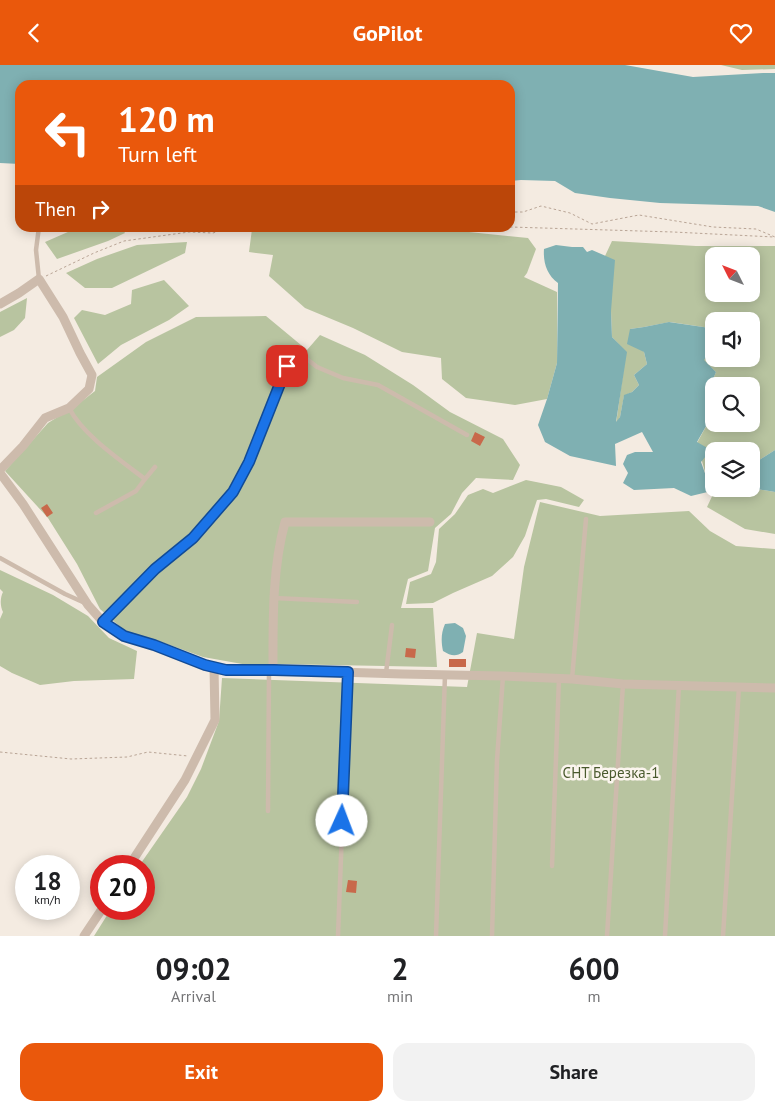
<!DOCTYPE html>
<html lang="en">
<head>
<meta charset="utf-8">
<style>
  body { margin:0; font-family:"PT Sans",sans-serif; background:#f2f2f2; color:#202124; height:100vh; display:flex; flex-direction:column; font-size:19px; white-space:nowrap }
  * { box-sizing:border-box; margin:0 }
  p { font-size:16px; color:#757577 }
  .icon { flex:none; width:28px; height:28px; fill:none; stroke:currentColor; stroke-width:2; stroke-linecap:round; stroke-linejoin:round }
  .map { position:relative; height:871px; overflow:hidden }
  .details { display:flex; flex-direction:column; background:#fff; flex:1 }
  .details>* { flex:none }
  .top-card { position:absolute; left:15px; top:15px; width:500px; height:152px; border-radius:15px; box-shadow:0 2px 12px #0003; background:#ea580c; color:#fff; overflow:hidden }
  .needle { width:32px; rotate:312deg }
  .fabs { position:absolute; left:705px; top:182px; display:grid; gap:10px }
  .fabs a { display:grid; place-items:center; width:55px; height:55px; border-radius:10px; background:#fff; box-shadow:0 2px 12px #0003; font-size:25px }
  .speed { position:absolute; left:15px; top:790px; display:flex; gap:10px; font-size:25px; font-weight:700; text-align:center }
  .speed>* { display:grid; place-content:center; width:65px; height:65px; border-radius:50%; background:#fff; box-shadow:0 2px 12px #0003; line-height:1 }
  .speed small { font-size:12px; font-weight:400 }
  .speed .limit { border:8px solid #d22; background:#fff; color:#111 }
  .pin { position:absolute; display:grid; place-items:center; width:42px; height:42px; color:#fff; margin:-21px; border-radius:10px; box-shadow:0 2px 8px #0006 }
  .me { position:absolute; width:55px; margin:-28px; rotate:2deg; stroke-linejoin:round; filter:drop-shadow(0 0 4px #0008) }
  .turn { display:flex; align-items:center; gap:18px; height:105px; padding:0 20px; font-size:22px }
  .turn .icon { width:65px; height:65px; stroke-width:2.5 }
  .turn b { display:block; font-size:35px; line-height:42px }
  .then { display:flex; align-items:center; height:48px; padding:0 20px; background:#0003; gap:10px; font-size:19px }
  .eta { display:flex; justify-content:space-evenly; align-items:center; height:85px; text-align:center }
  .eta b { font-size:30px; font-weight:800; line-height:35px }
  .button { display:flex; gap:10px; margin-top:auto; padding:10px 20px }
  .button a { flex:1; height:58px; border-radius:15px; background:#ea580c; color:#fff; font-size:20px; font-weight:800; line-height:58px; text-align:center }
  .button a+a { background:#f2f2f2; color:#202124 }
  header { display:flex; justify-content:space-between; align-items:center; height:65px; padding:0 20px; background:#ea580c; color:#fff; font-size:22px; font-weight:800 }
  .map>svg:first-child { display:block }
  .green { fill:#b8c4a0; fill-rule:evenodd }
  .water { fill:#7fb0b2 }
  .building { fill:#c8694b }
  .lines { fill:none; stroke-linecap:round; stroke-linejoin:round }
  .path { stroke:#b9a596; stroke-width:1; stroke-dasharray:2.5 2.5; stroke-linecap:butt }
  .service { stroke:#cdbbac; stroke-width:4.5 }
  .minor { stroke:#cdbbac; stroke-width:9 }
  .route-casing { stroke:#114b97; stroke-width:12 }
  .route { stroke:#1a73e8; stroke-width:9 }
  .labels { text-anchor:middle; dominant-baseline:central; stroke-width:5; stroke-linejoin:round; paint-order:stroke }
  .park-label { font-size:15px; fill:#4a5a2e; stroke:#fbf5ee }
</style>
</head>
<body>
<header><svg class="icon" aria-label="back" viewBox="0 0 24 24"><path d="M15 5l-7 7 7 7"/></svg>GoPilot<svg class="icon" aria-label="heart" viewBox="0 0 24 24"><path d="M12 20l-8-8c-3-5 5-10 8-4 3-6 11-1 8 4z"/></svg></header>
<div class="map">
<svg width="775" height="871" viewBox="0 0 775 871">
  <rect width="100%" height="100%" fill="#f4ebe1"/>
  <path class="green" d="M 721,0 L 775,0 L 775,4 L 742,5 Z
    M 259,162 L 355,162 L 424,167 L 469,167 L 528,173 L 536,184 L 527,208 L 524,212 L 557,227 L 557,298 L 547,334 L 515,340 L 466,333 L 442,314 L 441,293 L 402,287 L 353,263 L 305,243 L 269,211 L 273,190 L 249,187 L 252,164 Z
    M 77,163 L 122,163 L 125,168 L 108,176 L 57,194 L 45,177 Z
    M 612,176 L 696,181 L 775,181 L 775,385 L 751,400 L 751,386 L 714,386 L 714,412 L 707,414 L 697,378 L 709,356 L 712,332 L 711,319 L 716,307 L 703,295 L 714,282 L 714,294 L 751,294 L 751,256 L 714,256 L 714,273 L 710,263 L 670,257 L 644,262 L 630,264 L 644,287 L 647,299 L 634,310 L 639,320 L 632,327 L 624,331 L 620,352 L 616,359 L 626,287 L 612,272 L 611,246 L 605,191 ZM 714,191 L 751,191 L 751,229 L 714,229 ZM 714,321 L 751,321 L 751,359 L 714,359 Z
    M 187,177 L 185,188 L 112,223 L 85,223 L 66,208 L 97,194 L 137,180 Z
    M 164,215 L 189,241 L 169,255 L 121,280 L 98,299 L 74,253 L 82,245 L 105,250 L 131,239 L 132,225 Z
    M 27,233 L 25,253 L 14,265 L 0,272 L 0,247 Z
    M 266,251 L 307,285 L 320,270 L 365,290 L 413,320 L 450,347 L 503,374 L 520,400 L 513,415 L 476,413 L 462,428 L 451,449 L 435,463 L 428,506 L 408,514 L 401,543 L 433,543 L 437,602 L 279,599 L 248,600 L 203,592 L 156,575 L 126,567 L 100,544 L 77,499 L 48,453 L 5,406 L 48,358 L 77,340 L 95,326 L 97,312 L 146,277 L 196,252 Z
    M 526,415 L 561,422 L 584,435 L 579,442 L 546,434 L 537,435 L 525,471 L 513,492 L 492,511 L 453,528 L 433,538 L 406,539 L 410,517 L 431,509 L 436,497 L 439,464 L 455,449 L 468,430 L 483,424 L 493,428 Z
    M 751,423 L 775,427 L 775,469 L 745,464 L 707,442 L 715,425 L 751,424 Z
    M 540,437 L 600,451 L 689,446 L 710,466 L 736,481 L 775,484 L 775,871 L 94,871 L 111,844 L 144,844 L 144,801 L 139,801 L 187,732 L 201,704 L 219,656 L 222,613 L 467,622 L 477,568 L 514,574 L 524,502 Z
    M 0,505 L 53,530 L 88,551 L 109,573 L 137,586 L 134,614 L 74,616 L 40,620 L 12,608 L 0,601 L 0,554 L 3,547 C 0,541 0,533 3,527 L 0,524 Z"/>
  <path class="water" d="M 0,0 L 625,0 L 693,12 L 763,8 L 775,8 L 775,147 L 758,141 L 660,138 L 610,133 L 575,128 L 555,116 L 521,115 L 510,116 L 510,20 L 20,20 L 20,99 L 0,98 Z
    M 556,180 L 572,182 L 583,182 L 587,187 L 592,185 L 615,195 L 611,246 L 612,272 L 627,287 L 616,357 L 620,352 L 624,330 L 632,327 L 639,320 L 634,310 L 647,299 L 644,287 L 627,279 L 630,264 L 644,262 L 669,257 L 710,263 C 717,280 714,282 704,295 L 716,307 L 711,319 L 712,332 L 709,356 L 697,377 L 711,385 L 701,397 L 707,414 L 714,412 L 714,424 L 720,424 L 691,431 L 674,423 L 634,425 L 623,418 L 628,408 L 623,399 L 627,390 L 635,387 L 653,387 L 642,367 L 615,379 L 616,401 L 570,391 L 545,377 L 538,360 L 547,334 L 557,298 L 558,218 C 547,210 543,198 544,184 Z
    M 775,385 L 775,427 L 751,423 L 751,400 Z
    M 455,558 L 463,563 L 466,571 L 463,587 C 456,592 451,591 443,586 C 441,576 441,568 445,559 Z"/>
  <path class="building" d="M 475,367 L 485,372 L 480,381 L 471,376 Z
    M 47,439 L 53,448 L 47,452 L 41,443 Z
    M 406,583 L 416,584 L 415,593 L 405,592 Z
    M 449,594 L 466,594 L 466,602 L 449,602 Z
    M 348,815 L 357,816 L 356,828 L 346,827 Z"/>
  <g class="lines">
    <path class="path" d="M 510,147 L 523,147 L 541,141 L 570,148 L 592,159 L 639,150 L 713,162 L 756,164 L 775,172
      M 510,162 L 673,167 L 774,172
      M 46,211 L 94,188 L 124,176 L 189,167 L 213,168 L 231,162
      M 0,687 L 71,694 L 127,692 L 148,687 L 188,691"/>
    <path class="service" d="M 39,162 L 36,185 L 39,214
      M 69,343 C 83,370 120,395 145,414 L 155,402
      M 96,448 L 136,426 L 145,414
      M 0,493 L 65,529 L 85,538
      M 274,533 L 357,537
      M 103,557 L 155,504 L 193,473 L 233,427 L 249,397 L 294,284 L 317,302 L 343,313 L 378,320 L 467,370
      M 386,608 L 392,560
      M 572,614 L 586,454
      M 268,746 L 269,605
      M 552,801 L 559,613
      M 338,871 L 348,608
      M 436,871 L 445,610
      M 492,871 L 497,695 L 503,611
      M 607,871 L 623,619
      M 665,871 L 679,620
      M 723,871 L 739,622"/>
    <path class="minor" d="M 0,239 L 19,228 L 39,214 L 63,252 L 80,288 L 92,310 L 89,324 L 69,343 L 45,353 L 23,381 L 0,405
      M 0,408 L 23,439 L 88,540 L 103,557 L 124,571 L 155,580 L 205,600 L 225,605 L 273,605 L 402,609 L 503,611 L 572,614 L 623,619 L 775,623
      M 273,605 C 273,555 272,505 285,457 L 430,457
      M 129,801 L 185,715 L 215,655 L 214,602
      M 84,871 L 102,844"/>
  </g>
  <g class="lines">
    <defs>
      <path id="route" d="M 287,301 L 249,397 L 233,427 L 193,473 L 155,504 L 103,557 L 124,571 L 154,580 L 205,600 L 226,605 L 274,605 L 348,607 L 342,756"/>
    </defs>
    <use href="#route" class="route-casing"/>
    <use href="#route" class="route"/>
  </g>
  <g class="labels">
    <g class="park-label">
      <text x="611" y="707">СНТ Березка-1</text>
    </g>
  </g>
</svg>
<div class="fabs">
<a><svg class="needle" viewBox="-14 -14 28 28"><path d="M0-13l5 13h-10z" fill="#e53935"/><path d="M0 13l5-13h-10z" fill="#757577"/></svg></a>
<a><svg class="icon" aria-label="sound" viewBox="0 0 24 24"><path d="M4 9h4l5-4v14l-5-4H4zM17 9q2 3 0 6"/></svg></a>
<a><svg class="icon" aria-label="search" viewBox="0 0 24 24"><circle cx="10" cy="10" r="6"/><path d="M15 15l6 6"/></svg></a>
<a><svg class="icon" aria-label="layers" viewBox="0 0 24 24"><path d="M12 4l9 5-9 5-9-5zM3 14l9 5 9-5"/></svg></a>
</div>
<div class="speed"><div>18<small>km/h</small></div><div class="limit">20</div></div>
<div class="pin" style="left:287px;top:301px;background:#d93025"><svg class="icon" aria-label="arrive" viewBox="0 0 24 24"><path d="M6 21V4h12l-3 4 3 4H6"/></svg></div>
<svg class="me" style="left:342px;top:756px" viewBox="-20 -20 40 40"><circle r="19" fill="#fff"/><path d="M0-13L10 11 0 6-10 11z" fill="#1a73e8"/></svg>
<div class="top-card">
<div class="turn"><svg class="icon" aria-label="left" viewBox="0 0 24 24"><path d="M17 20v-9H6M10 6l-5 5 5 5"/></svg><div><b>120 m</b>Turn left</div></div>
<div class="then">Then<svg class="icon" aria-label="right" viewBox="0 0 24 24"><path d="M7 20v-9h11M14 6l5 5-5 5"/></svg></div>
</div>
</div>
<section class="details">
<div class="eta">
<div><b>09:02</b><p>Arrival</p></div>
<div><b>2</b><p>min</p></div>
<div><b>600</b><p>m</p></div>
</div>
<div class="button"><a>Exit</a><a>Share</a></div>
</section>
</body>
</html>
